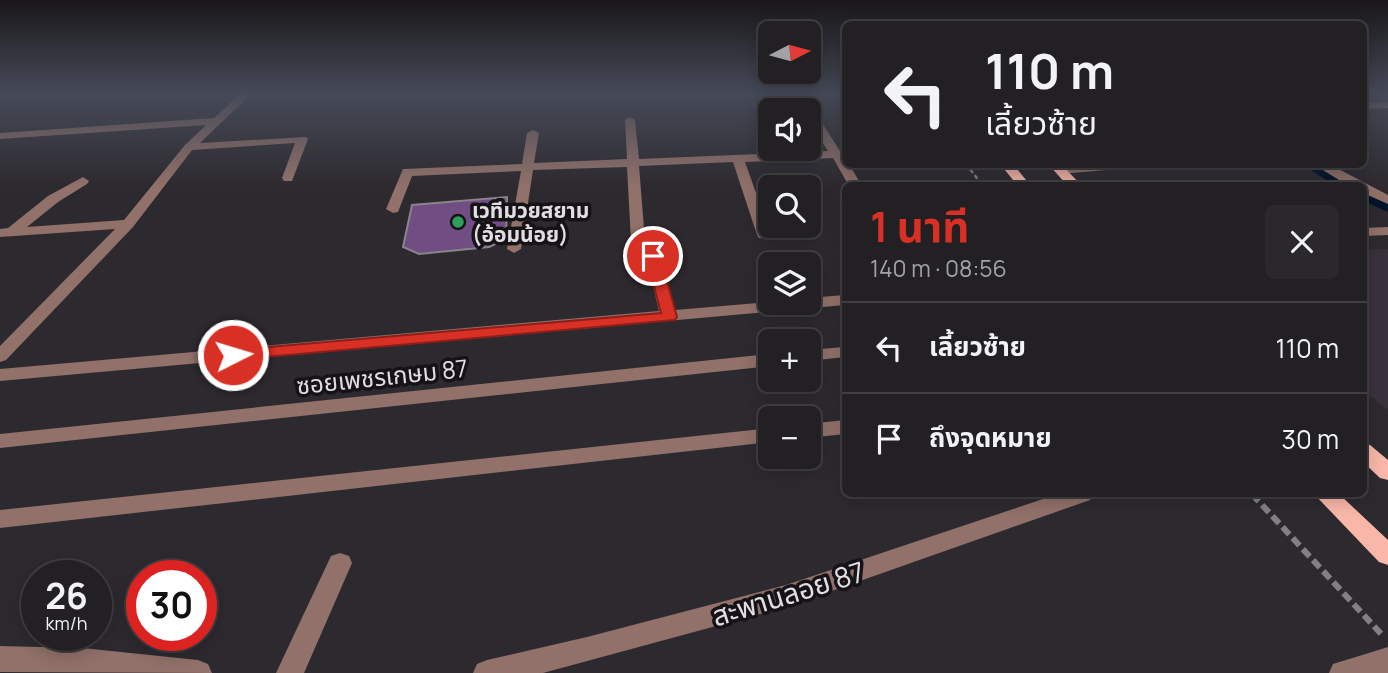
<!DOCTYPE html>
<html lang="th">
<head>
<meta charset="utf-8">
<style>
  body { margin:0; font-family:Manrope,"Noto Sans Thai",sans-serif; background:#2a282b; color:#f1f3f6; height:100vh; display:flex; flex-direction:column; font-size:26px; white-space:nowrap }
  * { box-sizing:border-box; margin:0 }
  p { font-size:23px; color:#a2a3a6 }
  .icon { flex:none; width:38px; height:38px; fill:none; stroke:currentColor; stroke-width:2; stroke-linecap:round; stroke-linejoin:round }
  .map { position:relative; flex:1; overflow:hidden }
  .drawer { position:absolute; left:842px; top:182px; width:525px; height:315px; display:flex; flex-direction:column; background:#222023; border-radius:10px; box-shadow:0 4px 18px #0003,0 0 0 2px #3f3e41 }
  .drawer>* { flex:none }
  .guide { position:absolute; left:842px; top:21px; width:525px; height:147px; border-radius:10px; box-shadow:0 4px 18px #0003,0 0 0 2px #3f3e41; background:#222023; color:#f1f3f6; overflow:hidden }
  .needle { width:46px; rotate:84deg }
  .controls { position:absolute; left:758px; top:21px; display:grid; gap:14px }
  .controls a { display:grid; place-items:center; width:63px; height:63px; border-radius:10px; background:#222023; box-shadow:0 4px 18px #0003,0 0 0 2px #3f3e41; font-size:35px }
  .speed { position:absolute; left:21px; top:560px; display:flex; gap:14px; font-size:35px; font-weight:700; text-align:center }
  .speed>* { display:grid; place-content:center; width:91px; height:91px; border-radius:50%; background:#222023; box-shadow:0 4px 18px #0003,0 0 0 2px #3f3e41; line-height:1 }
  .speed small { font-size:18px; font-weight:400 }
  .speed .limit { border:10px solid #d22; background:#fff; color:#111 }
  .pin { position:absolute; display:grid; place-items:center; width:60px; height:60px; color:#fff; margin:-30px; border:4px solid #fff; border-radius:50%; box-shadow:0 2px 7px #0007 }
  .me { position:absolute; width:77px; margin:-38px; rotate:85deg; stroke-linejoin:round; filter:drop-shadow(0 0 5px #0008) }
  .turn { display:flex; align-items:center; gap:24px; height:147px; padding:0 28px; font-size:32px }
  .turn .icon { width:91px; height:91px; stroke-width:2.5 }
  .turn b { display:block; font-size:49px; line-height:60px }
  .round { display:grid; place-items:center; flex:none; width:74px; height:74px; border-radius:10px; background:#2a282b }
  .summary { display:flex; align-items:center; justify-content:space-between; height:119px; padding:0 28px }
  h1 { font-size:42px; font-weight:700; line-height:52px; color:#d93025 }
  ul { padding:0; list-style:none }
  li { display:flex; align-items:center; gap:21px; height:91px; padding:0 28px; border-top:2px solid #3f3e41 }
  li div { flex:1 }
  li b { display:block; font-size:26px }
  li em { font-style:normal }
  .map>svg:first-child { display:block }
  .built { fill:#39323d }
  .lines { fill:none; stroke-linecap:round; stroke-linejoin:round }
  .canal { fill:#00142b; fill-rule:evenodd }
  .building { fill:#704d82; stroke:#88848a; stroke-width:2 }
  .path-far1 { stroke:#838085; stroke-width:2.5; stroke-dasharray:4.5 2.5; stroke-linecap:butt }
  .path { stroke:#838085; stroke-width:6; stroke-dasharray:10 5; stroke-linecap:butt }
  .minor { fill:#91716a; fill-rule:evenodd }
  .major { fill:#f8b7a8; fill-rule:evenodd }
  .route { fill:#d93025; stroke:#8d1f18; stroke-width:2 }
  .leisure-dot { fill:#2e9e5b; stroke:#151316; stroke-width:2.5 }
  .labels { text-anchor:middle; dominant-baseline:central; stroke-width:7; stroke-linejoin:round; paint-order:stroke }
  .far-poi-label { font-size:21px; font-weight:bold; fill:#e0dee2; stroke:#151316; text-anchor:start }
  .street-label { font-size:24px; fill:#e0dee2; stroke:#151316 }
  .near-street-label { font-size:28px; fill:#e0dee2; stroke:#151316 }
</style>
</head>
<body>
<div class="map">
<svg width="1388" height="673" viewBox="0 0 1388 673">
  <rect width="100%" height="100%" fill="#2d2a2f"/>
  <path class="built" d="M 1388,249 L 1388,410 L 1363,390 L 1363,250 Z"/>
  <g class="lines">
    <path class="canal" d="M 1302,164 L 1325,164 L 1359,186 L 1335,186 Z
      M 1363,187 L 1388,198 L 1388,212 L 1363,201 Z"/>
  </g>
  <path class="building" d="M 507,197 L 506,239 L 489,247 L 419,254 L 403,247 L 412,205 Z"/>
  <g class="lines">
    <path class="path-far1" d="M 966,164 L 983,186"/>
    <path class="path" d="M 1252,494 L 1384,637"/>
    <path class="minor" d="M 241,93 L 252,93 L 200,143 L 306,137 L 308,139 L 292,181 L 284,181 L 282,178 L 295,143 L 192,150 L 133,227 L 6,360 L 0,362 L 0,346 L 115,229 L 0,237 L 0,229 L 8,228 L 48,196 L 83,177 L 89,181 L 87,184 L 58,202 L 27,227 L 124,220 L 185,145 L 206,125 L 0,139 L 0,133 L 214,118 Z
      M 793,93 L 803,93 L 840,151 L 845,151 L 845,164 L 849,164 L 862,186 L 849,186 L 833,158 L 745,162 L 771,235 L 769,238 L 759,238 L 757,235 L 733,162 L 639,166 L 645,241 L 638,245 L 631,241 L 627,167 L 533,170 L 521,249 L 514,253 L 507,249 L 521,171 L 412,176 L 398,212 L 393,213 L 386,209 L 403,169 L 522,164 L 527,133 L 533,130 L 539,133 L 534,163 L 627,159 L 625,120 L 630,117 L 635,120 L 639,159 L 828,151 L 808,118 L 808,110 L 804,110 Z
      M 1388,102 L 1388,108 L 1363,109 L 1363,103 Z
      M 1081,164 L 1136,164 L 1130,168 L 1060,174 L 1054,170 L 1060,166 Z
      M 1313,164 L 1329,164 L 1388,195 L 1388,204 L 1363,193 L 1363,186 L 1349,186 Z
      M 1388,227 L 1388,235 L 1363,236 L 1363,228 Z
      M 653,252 L 660,256 L 675,310 L 770,302 L 808,303 L 808,298 L 845,295 L 845,305 L 0,381 L 0,369 L 659,311 L 646,256 Z
      M 845,347 L 845,357 L 808,361 L 808,350 Z
      M 770,354 L 770,366 L 0,448 L 0,434 Z
      M 845,420 L 845,434 L 808,438 L 808,424 Z
      M 770,428 L 770,442 L 0,528 L 0,510 Z
      M 1058,494 L 1093,494 L 1090,500 L 786,607 L 543,673 L 473,673 L 477,664 L 487,660 L 587,637 L 786,585 Z
      M 340,553 L 349,556 L 352,563 L 304,673 L 276,673 L 331,556 Z
      M 0,646 L 82,648 L 198,660 L 208,664 L 212,673 L 0,672 Z
      M 1388,647 L 1388,673 L 1329,673 L 1333,664 Z"/>
    <path class="major" d="M 1000,164 L 1013,164 L 1031,186 L 1018,186 Z
      M 1048,164 L 1061,164 L 1082,186 L 1068,186 Z
      M 1363,443 L 1370,445 L 1388,460 L 1388,480 L 1380,478 L 1363,462 Z
      M 1314,494 L 1339,494 L 1388,540 L 1388,565 L 1379,562 Z"/>
  </g>
  <linearGradient id="sky" x2="0" y2="1"><stop stop-color="#19171a"/><stop offset="0.5" stop-color="#464a58"/><stop offset="1" stop-color="#464a58" stop-opacity="0"/></linearGradient>
  <rect width="1388" height="187" fill="url(#sky)"/>
  <path class="route" d="M 653,252 L 660,256 L 677,317 L 675,320 L 233,360 L 225,355 L 233,350 L 661,313 L 646,256 Z"/>
  <circle class="leisure-dot" cx="458" cy="222" r="7"/>
  <g class="labels">
    <g class="far-poi-label">
      <text x="472" y="210">เวทีมวยสยาม<tspan x="472" dy="24">(อ้อมน้อย)</tspan></text>
    </g>
    <g class="street-label">
      <text transform="translate(382 376) rotate(-6)">ซอยเพชรเกษม 87</text>
    </g>
    <g class="near-street-label">
      <text transform="translate(788 593) rotate(-17)">สะพานลอย 87</text>
    </g>
  </g>
</svg>
<div class="controls">
<a><svg class="needle" viewBox="-14 -14 28 28"><path d="M0-13l5 13h-10z" fill="#e53935"/><path d="M0 13l5-13h-10z" fill="#a2a3a6"/></svg></a>
<a><svg class="icon" aria-label="sound" viewBox="0 0 24 24"><path d="M4 9h4l5-4v14l-5-4H4zM17 9q2 3 0 6"/></svg></a>
<a><svg class="icon" aria-label="search" viewBox="0 0 24 24"><circle cx="10" cy="10" r="6"/><path d="M15 15l6 6"/></svg></a>
<a><svg class="icon" aria-label="layers" viewBox="0 0 24 24"><path d="M12 4l9 5-9 5-9-5zM3 14l9 5 9-5"/></svg></a>
<a>+</a>
<a>−</a>
</div>
<div class="speed"><div>26<small>km/h</small></div><div class="limit">30</div></div>
<div class="pin" style="left:653px;top:256px;background:#d93025"><svg class="icon" aria-label="arrive" viewBox="0 0 24 24"><path d="M6 21V4h12l-3 4 3 4H6"/></svg></div>
<svg class="me" style="left:233px;top:355px" viewBox="-20 -20 40 40"><circle r="17" fill="#d93025" stroke="#fff" stroke-width="3"/><path d="M0-11L8 9 0 5-8 9z" fill="#fff"/></svg>
<div class="guide">
<div class="turn"><svg class="icon" aria-label="left" viewBox="0 0 24 24"><path d="M17 20v-9H6M10 6l-5 5 5 5"/></svg><div><b>110 m</b>เลี้ยวซ้าย</div></div>
</div>
<section class="drawer">
<div class="summary"><div><h1>1 นาที</h1><p>140 m · 08:56</p></div><a class="round"><svg class="icon" aria-label="close" viewBox="0 0 24 24"><path d="M6 6l12 12M18 6L6 18"/></svg></a></div>
<ul>
<li><svg class="icon" aria-label="left" viewBox="0 0 24 24"><path d="M17 20v-9H6M10 6l-5 5 5 5"/></svg><div><b>เลี้ยวซ้าย</b></div><em>110 m</em></li>
<li><svg class="icon" aria-label="arrive" viewBox="0 0 24 24"><path d="M6 21V4h12l-3 4 3 4H6"/></svg><div><b>ถึงจุดหมาย</b></div><em>30 m</em></li>
</ul>
</section>
</div>
</body>
</html>
